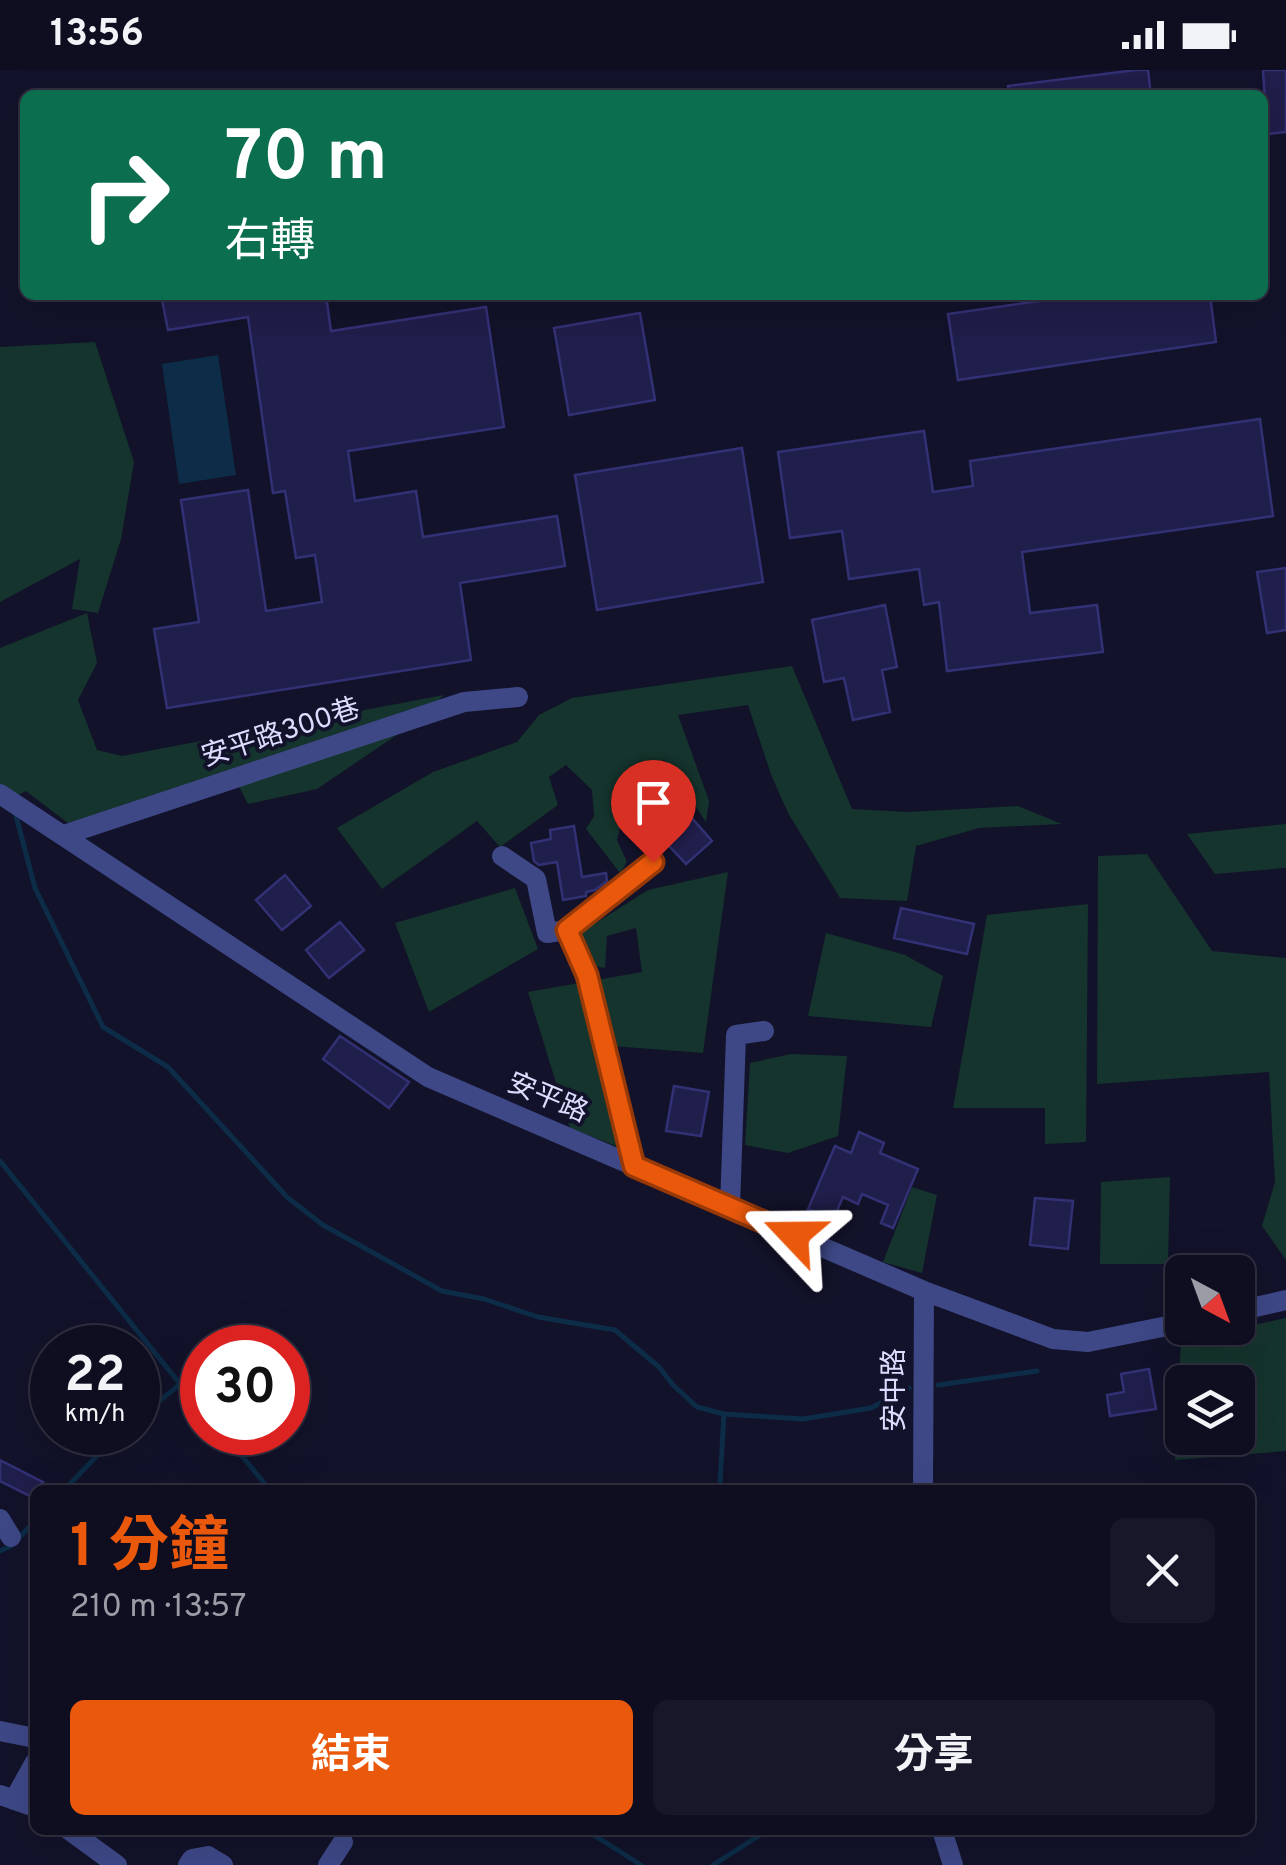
<!DOCTYPE html>
<html lang="zh-TW">
<head>
<meta charset="utf-8">
<style>
  body { margin:0; font-family:Overpass,"Noto Sans TC",sans-serif; background:#171729; color:#f1f3f6; height:100vh; display:flex; flex-direction:column; font-size:38px; white-space:nowrap }
  * { box-sizing:border-box; margin:0 }
  p { font-size:32px; color:#9b9ca5 }
  .icon { flex:none; width:55px; height:55px; fill:none; stroke:currentColor; stroke-width:2; stroke-linecap:round; stroke-linejoin:round }
  .map { position:relative; flex:1; overflow:hidden }
  .drawer { position:absolute; left:30px; top:1415px; width:1225px; height:350px; display:flex; flex-direction:column; background:#0e0e20; border-radius:15px; box-shadow:0 10px 40px #0002,0 0 0 2px #2e2e3e }
  .drawer>* { flex:none }
  .guide { position:absolute; left:20px; top:20px; width:1248px; height:210px; border-radius:15px; box-shadow:0 10px 40px #0002,0 0 0 2px #2e2e3e; background:#0b6e4f; color:#fff; overflow:hidden }
  .needle { width:65px; rotate:139deg }
  .controls { position:absolute; left:1165px; top:1185px; display:grid; gap:20px }
  .controls a { display:grid; place-items:center; width:90px; height:90px; border-radius:15px; background:#0e0e20; box-shadow:0 10px 40px #0002,0 0 0 2px #2e2e3e; font-size:50px }
  .speed { position:absolute; left:30px; top:1255px; display:flex; gap:20px; font-size:50px; font-weight:700; text-align:center }
  .speed>* { display:grid; place-content:center; width:130px; height:130px; border-radius:50%; background:#0e0e20; box-shadow:0 10px 40px #0002,0 0 0 2px #2e2e3e; line-height:1 }
  .speed small { font-size:25px; font-weight:400 }
  .speed .limit { border:15px solid #d22; background:#fff; color:#111 }
  .pin { position:absolute; display:grid; place-items:center; width:85px; height:85px; color:#fff; margin:-102px -42px; border-radius:50% 50% 50% 0; rotate:-45deg; box-shadow:0 0 10px #0007 }
  .pin .icon { rotate:45deg }
  .me { position:absolute; width:110px; margin:-55px; rotate:293deg; stroke-linejoin:round; filter:drop-shadow(0 0 8px #0008) }
  .turn { display:flex; align-items:center; gap:35px; height:210px; padding:0 40px; font-size:45px }
  .turn .icon { width:130px; height:130px; stroke-width:2.5 }
  .turn b { display:block; font-size:70px; line-height:85px }
  .round { display:grid; place-items:center; flex:none; width:105px; height:105px; border-radius:15px; background:#171729 }
  .overview { display:flex; align-items:center; justify-content:space-between; height:170px; padding:0 40px }
  h1 { font-size:60px; font-weight:700; line-height:75px; color:#ea580c }
  .button { display:flex; gap:20px; margin-top:auto; padding:20px 40px }
  .button a { flex:1; height:115px; border-radius:15px; background:#ea580c; color:#fff; font-size:40px; font-weight:700; line-height:115px; text-align:center }
  .button a+a { background:#171729; color:#f1f3f6 }
  .status { display:flex; justify-content:space-between; align-items:center; height:70px; padding:0 50px; background:#0e0e20; direction:ltr }
  .status svg { height:28px; fill:currentColor }
  .map>svg:first-child { display:block }
  .green { fill:#15342d; fill-rule:evenodd }
  .water { fill:#0d2c47 }
  .lines { fill:none; stroke-linecap:round; stroke-linejoin:round }
  .stream { stroke:#0d2c47; stroke-width:5 }
  .building { fill:#201e4a; stroke:#333175; stroke-width:2.5 }
  .minor { stroke:#3e4887; stroke-width:20 }
  .route-casing { stroke:#983908; stroke-width:25 }
  .route { stroke:#ea580c; stroke-width:18 }
  .labels { text-anchor:middle; dominant-baseline:central; stroke-width:8; stroke-linejoin:round; paint-order:stroke }
  .street-label { font-size:28px; fill:#dcddfe; stroke:#12122a }
</style>
</head>
<body>
<div class="status"><b>13:56</b><svg viewBox="0 0 49 12"><path d="M0 12V9h3v3zM5 12V6h3v6zM10 12V3h3v9zM15 12V0h3v12zM26 1h20v11H26zM47 4h2v5h-2z"/></svg></div>
<div class="map">
<svg width="1286" height="1795" viewBox="0 0 1286 1795">
  <rect width="100%" height="100%" fill="#12122a"/>
  <path class="green" d="M 95,272 L 134,392 L 121,469 L 98,543 L 72,539 L 80,489 L 0,532 L 0,277 Z
    M 87,543 L 97,593 L 78,630 L 97,680 L 122,686 L 444,625 L 413,654 L 317,719 L 248,734 L 236,711 L 77,760 L 26,721 L 0,735 L 0,578 Z
    M 792,596 L 852,739 L 908,742 L 1018,736 L 1062,754 L 979,758 L 916,776 L 907,831 L 840,828 L 788,743 L 772,707 L 748,635 L 678,645 L 709,731 L 706,752 L 664,690 L 635,699 L 617,770 L 627,792 L 620,803 L 586,759 L 594,746 L 592,720 L 566,695 L 549,707 L 558,735 L 500,777 L 477,751 L 382,819 L 337,758 L 433,702 L 517,672 L 539,645 L 572,628 Z
    M 1286,754 L 1286,798 L 1215,804 L 1187,764 Z
    M 1147,784 L 1212,881 L 1286,888 L 1286,1190 L 1262,1156 L 1275,1112 L 1269,1002 L 1097,1014 L 1098,786 Z
    M 728,802 L 703,983 L 612,976 L 626,1080 L 570,1058 L 528,922 L 642,902 L 636,858 L 607,866 L 605,898 L 589,895 L 577,865 L 648,820 Z
    M 515,818 L 538,879 L 429,942 L 395,853 Z
    M 1088,834 L 1086,1072 L 1045,1074 L 1045,1038 L 953,1038 L 987,845 Z
    M 826,863 L 905,885 L 943,906 L 931,957 L 808,946 Z
    M 791,984 L 847,986 L 838,1066 L 788,1083 L 745,1075 L 750,993 Z
    M 1170,1107 L 1168,1194 L 1100,1194 L 1101,1112 Z
    M 912,1117 L 937,1125 L 922,1203 L 883,1192 Z
    M 1286,1248 L 1286,1381 L 1175,1390 L 1181,1271 ZM 1182,1312 L 1238,1312 L 1238,1368 L 1182,1368 Z"/>
  <path class="water" d="M 218,285 L 236,405 L 179,414 L 162,294 Z"/>
  <g class="lines">
    <path class="stream" d="M 15,742 L 35,818 L 103,957 L 168,997 L 288,1128 L 323,1155 L 442,1221 L 484,1229 L 538,1247 L 615,1260 L 659,1297 L 673,1315 L 697,1337 L 724,1344 L 803,1349 L 871,1338 L 909,1318
      M 0,1091 L 202,1341
      M 938,1315 L 1037,1301
      M 724,1344 L 720,1413 L 726,1420
      M 138,1348 L 178,1316
      M 222,1362 L 270,1420
      M 64,1420 L 120,1362
      M 0,1481 L 11,1476 L 35,1451
      M 586,1760 L 641,1795
      M 713,1795 L 768,1760"/>
  </g>
  <path class="building" d="M 1136,0 L 1148,0 L 1151,25 L 1009,25 L 1008,16 Z
    M 1263,0 L 1286,0 L 1286,62 L 1267,64 Z
    M 161,225 L 326,225 L 331,261 L 486,237 L 504,357 L 348,381 L 355,431 L 416,421 L 423,467 L 557,446 L 565,496 L 460,513 L 471,590 L 167,638 L 154,559 L 199,552 L 181,430 L 248,420 L 266,541 L 322,532 L 315,485 L 296,488 L 285,421 L 273,423 L 248,247 L 168,260 Z
    M 1082,225 L 1210,225 L 1216,272 L 958,310 L 948,244 Z
    M 640,243 L 655,330 L 569,345 L 554,258 Z
    M 1260,349 L 1273,446 L 1022,482 L 1030,543 L 1097,535 L 1103,582 L 947,601 L 939,532 L 924,535 L 919,499 L 849,509 L 842,461 L 790,468 L 778,382 L 924,361 L 933,422 L 973,416 L 970,391 Z
    M 742,378 L 763,512 L 597,540 L 575,405 Z
    M 1286,498 L 1286,560 L 1267,563 L 1257,502 Z
    M 885,535 L 897,597 L 882,600 L 890,642 L 853,650 L 844,608 L 824,612 L 812,550 Z
    M 684,739 L 712,771 L 686,794 L 657,763 Z
    M 574,756 L 582,807 L 606,803 L 607,811 L 595,820 L 586,822 L 586,826 L 563,830 L 557,792 L 539,795 L 534,791 L 531,773 L 551,769 L 550,760 Z
    M 285,805 L 311,836 L 282,860 L 256,830 Z
    M 901,838 L 974,854 L 967,884 L 894,868 Z
    M 340,852 L 364,880 L 329,908 L 306,880 Z
    M 340,966 L 409,1012 L 389,1038 L 323,989 Z
    M 674,1016 L 709,1022 L 701,1066 L 666,1061 Z
    M 859,1062 L 884,1073 L 880,1083 L 918,1099 L 893,1158 L 881,1153 L 888,1135 L 862,1124 L 858,1134 L 843,1127 L 833,1150 L 808,1139 L 835,1076 L 851,1083 Z
    M 1035,1128 L 1073,1131 L 1068,1179 L 1030,1175 Z
    M 1149,1299 L 1156,1339 L 1110,1346 L 1107,1325 L 1124,1322 L 1121,1304 Z
    M 0,1390 L 43,1412 L 35,1420 L 34,1428 L 0,1411 Z"/>
  <g class="lines">
    <path class="minor" d="M 0,724 L 428,1007 L 924,1221 L 1053,1269 L 1088,1272 L 1182,1253
      M 64,765 L 464,632 L 518,627
      M 502,786 L 536,809 L 547,863 L 567,860
      M 634,1096 L 587,905 L 567,860 L 653,792
      M 730,1137 L 736,965 L 764,961
      M 1238,1241 L 1286,1230
      M 923,1420 L 924,1221
      M 0,1449 L 11,1467
      M 0,1661 L 35,1668
      M 0,1725 L 35,1737
      M 14,1730 L 35,1692
      M 69,1760 L 117,1795
      M 942,1760 L 953,1795
      M 188,1795 L 192,1789 L 208,1786 L 223,1795
      M 328,1795 L 343,1772"/>
  </g>
  <g class="lines">
    <defs>
      <path id="route" d="M 653,792 L 567,860 L 587,905 L 634,1096 L 794,1165"/>
    </defs>
    <use href="#route" class="route-casing"/>
    <use href="#route" class="route"/>
  </g>
  <g class="labels">
    <g class="street-label">
      <text transform="translate(281 664) rotate(-18)">安平路300巷</text>
      <text transform="translate(547 1029) rotate(23)">安平路</text>
      <text transform="translate(896 1320) rotate(-90)">安中路</text>
    </g>
  </g>
</svg>
<div class="controls">
<a><svg class="needle" viewBox="-14 -14 28 28"><path d="M0-13l5 13h-10z" fill="#e53935"/><path d="M0 13l5-13h-10z" fill="#9b9ca5"/></svg></a>
<a><svg class="icon" aria-label="layers" viewBox="0 0 24 24"><path d="M12 4l9 5-9 5-9-5zM3 14l9 5 9-5"/></svg></a>
</div>
<div class="speed"><div>22<small>km/h</small></div><div class="limit">30</div></div>
<div class="pin" style="left:653px;top:792px;background:#d93025"><svg class="icon" aria-label="arrive" viewBox="0 0 24 24"><path d="M6 21V4h12l-3 4 3 4H6"/></svg></div>
<svg class="me" style="left:794px;top:1165px" viewBox="-20 -20 40 40"><path d="M0-17L14 15 0 8-14 15z" fill="#ea580c" stroke="#fff" stroke-width="4"/></svg>
<div class="guide">
<div class="turn"><svg class="icon" aria-label="right" viewBox="0 0 24 24"><path d="M7 20v-9h11M14 6l5 5-5 5"/></svg><div><b>70 m</b>右轉</div></div>
</div>
<section class="drawer">
<div class="overview"><div><h1>1 分鐘</h1><p>210 m · 13:57</p></div><a class="round"><svg class="icon" aria-label="close" viewBox="0 0 24 24"><path d="M6 6l12 12M18 6L6 18"/></svg></a></div>
<div class="button"><a>結束</a><a>分享</a></div>
</section>
</div>
</body>
</html>
